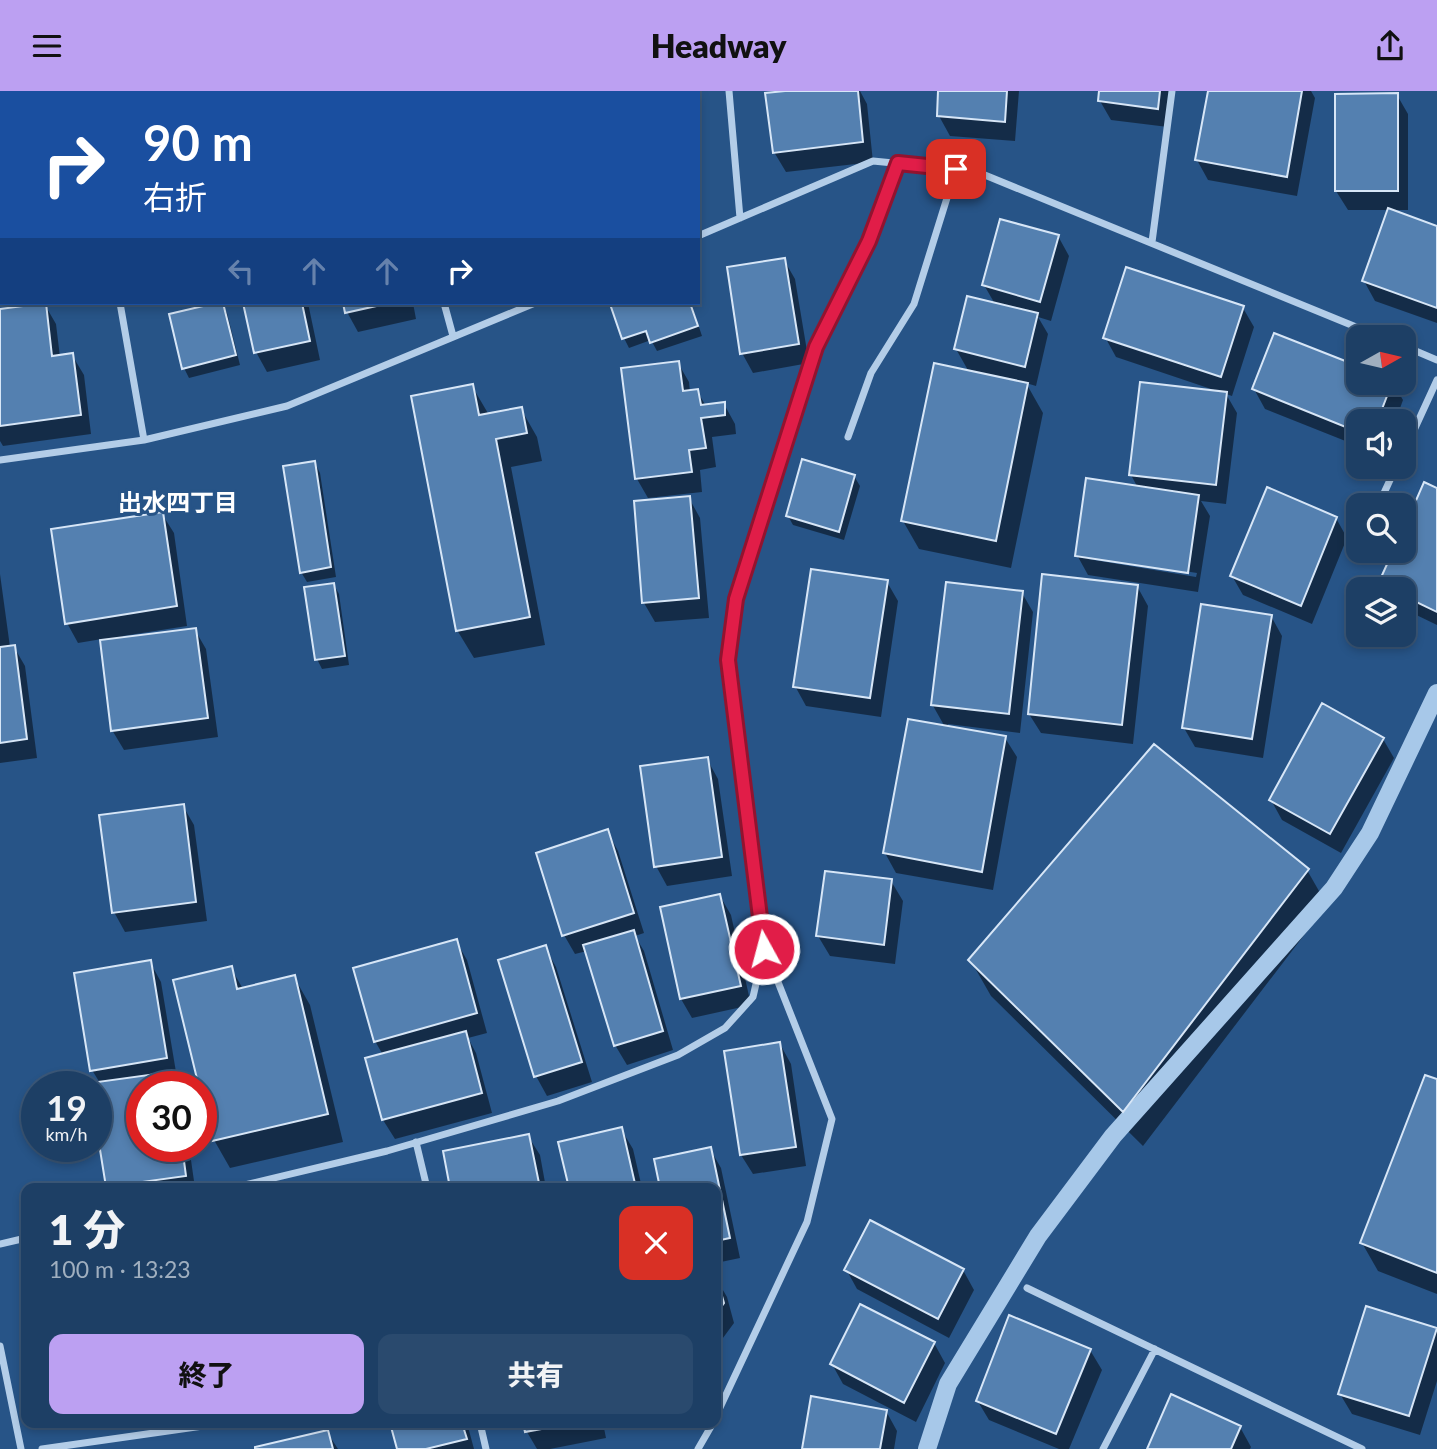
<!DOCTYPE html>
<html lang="ja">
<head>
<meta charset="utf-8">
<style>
  body { margin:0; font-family:Lato,"Noto Sans JP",sans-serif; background:#2a4a6e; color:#f1f3f6; height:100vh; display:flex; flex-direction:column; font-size:26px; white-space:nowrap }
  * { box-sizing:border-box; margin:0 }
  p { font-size:23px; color:#a0afbf }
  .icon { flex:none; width:38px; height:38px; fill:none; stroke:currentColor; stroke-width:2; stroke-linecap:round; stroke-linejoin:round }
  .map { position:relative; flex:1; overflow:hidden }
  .side { position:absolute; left:21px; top:1092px; width:700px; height:245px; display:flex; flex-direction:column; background:#1d3f65; border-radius:14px; box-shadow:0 4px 10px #0003,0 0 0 2px #3b5879 }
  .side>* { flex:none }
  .hud { position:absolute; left:0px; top:0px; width:700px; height:214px; box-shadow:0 4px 10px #0003,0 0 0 2px #3b5879; background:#1a4fa0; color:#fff; overflow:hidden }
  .needle { width:46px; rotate:82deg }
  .buttons { position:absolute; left:1346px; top:234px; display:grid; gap:14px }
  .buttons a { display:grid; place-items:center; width:70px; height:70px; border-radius:14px; background:#1d3f65; box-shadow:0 4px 10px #0003,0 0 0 2px #3b5879; font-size:35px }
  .speed { position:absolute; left:21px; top:980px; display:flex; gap:14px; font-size:35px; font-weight:700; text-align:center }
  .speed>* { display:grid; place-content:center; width:91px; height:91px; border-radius:50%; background:#1d3f65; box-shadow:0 4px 10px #0003,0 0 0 2px #3b5879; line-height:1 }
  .speed small { font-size:18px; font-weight:400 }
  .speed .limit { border:10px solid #d22; background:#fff; color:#111 }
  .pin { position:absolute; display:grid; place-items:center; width:60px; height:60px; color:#fff; margin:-30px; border-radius:14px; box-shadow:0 4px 10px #0006 }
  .me { position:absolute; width:77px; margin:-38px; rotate:353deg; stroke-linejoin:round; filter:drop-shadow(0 0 5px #0008) }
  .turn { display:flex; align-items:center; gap:24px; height:147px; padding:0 28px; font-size:32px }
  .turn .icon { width:91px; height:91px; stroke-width:2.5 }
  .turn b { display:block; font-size:49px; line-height:60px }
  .lanes { display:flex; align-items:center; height:66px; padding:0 28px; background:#0003; justify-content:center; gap:35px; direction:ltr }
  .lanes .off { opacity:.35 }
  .round { display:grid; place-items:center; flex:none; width:74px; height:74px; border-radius:14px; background:#2a4a6e }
  .headline { display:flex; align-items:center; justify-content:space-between; height:119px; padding:0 28px }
  h1 { font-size:42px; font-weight:800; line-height:52px }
  .primary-button { display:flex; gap:14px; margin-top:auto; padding:14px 28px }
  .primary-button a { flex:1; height:80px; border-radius:14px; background:#bca0f2; color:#111; font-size:28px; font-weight:800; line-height:80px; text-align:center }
  .primary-button a+a { background:#2a4a6e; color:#f1f3f6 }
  header { display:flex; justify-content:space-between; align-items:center; height:91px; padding:0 28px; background:#bca0f2; color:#111; font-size:32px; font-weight:800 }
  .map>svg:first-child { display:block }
  .shadow { fill:#0007; fill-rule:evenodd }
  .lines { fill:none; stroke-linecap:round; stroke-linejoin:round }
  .stream { stroke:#a7c8e9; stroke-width:18 }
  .building { fill:#5480b0; stroke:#d7e6f7; stroke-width:2 }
  .minor { stroke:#b3cde8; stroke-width:7 }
  .route-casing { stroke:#92132f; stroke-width:18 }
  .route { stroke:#e11d48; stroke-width:12 }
  .labels { text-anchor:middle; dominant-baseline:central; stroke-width:6; stroke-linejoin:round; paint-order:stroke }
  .neighbourhood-label { font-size:24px; font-weight:bold; fill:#fff; stroke:#275487 }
</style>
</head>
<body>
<header><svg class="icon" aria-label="menu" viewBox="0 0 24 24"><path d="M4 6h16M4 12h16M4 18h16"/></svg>Headway<svg class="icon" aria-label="share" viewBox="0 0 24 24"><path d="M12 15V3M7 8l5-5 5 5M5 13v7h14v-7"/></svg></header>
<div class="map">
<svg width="1437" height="1358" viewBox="0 0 1437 1358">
  <rect width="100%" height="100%" fill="#275487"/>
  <path class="shadow" d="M 148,0 L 252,0 L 252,2 L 148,2 Z
    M 445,0 L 514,0 L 515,2 L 445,2 Z
    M 563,0 L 609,0 L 597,2 L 564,2 Z
    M 777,0 L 860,0 L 867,13 L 873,71 L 786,81 L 774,61 L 778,3 Z
    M 940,0 L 1019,0 L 1015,50 L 950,45 L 939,25 Z
    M 1101,0 L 1173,0 L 1168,36 L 1111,29 L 1100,10 Z
    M 1210,0 L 1311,0 L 1315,7 L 1297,105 L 1208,89 L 1197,69 Z
    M 1397,4 L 1408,23 L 1408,119 L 1390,119 L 1437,136 L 1437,232 L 1375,210 L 1364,190 L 1389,119 L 1348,119 L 1336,100 Z
    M 0,75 L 2,75 L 3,212 L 0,212 Z
    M 1058,145 L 1069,165 L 1051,230 L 1038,226 L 1048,243 L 1036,295 L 1026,292 L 1043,322 L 1011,477 L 919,458 L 903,430 L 969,281 L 956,258 L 995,213 L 984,194 Z
    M 784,169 L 795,188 L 809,272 L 753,282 L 742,262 Z
    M 222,212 L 227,222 L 240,274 L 189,287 L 184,277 Z
    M 245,212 L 308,212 L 320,269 L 267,281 L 256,261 Z
    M 345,212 L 413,212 L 416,228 L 358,241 L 347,221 Z
    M 621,212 L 691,212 L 702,245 L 657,260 L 651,249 L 629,257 L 624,247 L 612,215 Z
    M 45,214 L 56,233 L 60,266 L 72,264 L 84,284 L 91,343 L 3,355 L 0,350 L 0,220 Z
    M 1243,217 L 1254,236 L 1232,305 L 1226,303 L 1237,322 L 1226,413 L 1201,410 L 1210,425 L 1198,501 L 1088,484 L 1077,464 L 1138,397 L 1131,384 L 1217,300 L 1116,266 L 1105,246 ZM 1088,465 L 1197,482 L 1196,486 L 1088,468 Z
    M 678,272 L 689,291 L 690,301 L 697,300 L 706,315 L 724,313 L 735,333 L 736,343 L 712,346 L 716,376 L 700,379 L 702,401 L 648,407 L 637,388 L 623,279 Z
    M 1358,276 L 1358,292 L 1393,292 L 1403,309 L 1395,331 L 1358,331 L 1358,355 L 1265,318 L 1254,298 Z
    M 472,295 L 489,324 L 521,318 L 537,346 L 542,370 L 511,376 L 545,554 L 474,567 L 457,539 Z
    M 315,372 L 320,382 L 336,486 L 307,491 L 301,481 Z
    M 854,385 L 860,395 L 844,449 L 793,434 L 788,425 Z
    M 1425,394 L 1437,399 L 1437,534 L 1404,518 L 1404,499 L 1383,499 L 1380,493 L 1404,460 L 1404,441 Z
    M 689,407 L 700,427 L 709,527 L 655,531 L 644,512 Z
    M 162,423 L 174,442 L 187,535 L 123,545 L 124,548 L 195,539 L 206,558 L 218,646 L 124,659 L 112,639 L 102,548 L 78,552 L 67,532 Z
    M 1336,427 L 1347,447 L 1312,533 L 1243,504 L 1232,485 Z
    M 0,483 L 10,556 L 14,556 L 25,575 L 37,667 L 0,672 Z
    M 887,491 L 898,510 L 881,626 L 806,615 L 795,595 Z
    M 334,494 L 339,503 L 349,574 L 322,578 L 317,568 Z
    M 1137,495 L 1148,515 L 1133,653 L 1041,642 L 1029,623 Z
    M 1022,502 L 1033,521 L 1020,642 L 948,633 L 948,636 L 1005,647 L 1017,666 L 993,799 L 896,782 L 885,762 L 945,636 L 932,613 Z
    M 1271,525 L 1282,545 L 1263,667 L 1195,656 L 1184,637 Z
    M 1383,648 L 1394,667 L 1341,762 L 1282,729 L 1271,709 Z
    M 707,668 L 718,688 L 732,785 L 667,795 L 656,775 Z
    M 183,715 L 194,734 L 207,830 L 125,841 L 114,821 Z
    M 607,740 L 618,760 L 644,842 L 635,845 L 644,860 L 673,959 L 627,974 L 615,954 L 587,860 L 575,863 L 564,844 Z
    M 1307,779 L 1327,814 L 1143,1055 L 991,905 L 971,870 Z
    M 891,790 L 903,810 L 895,873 L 830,865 L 818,845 Z
    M 720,805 L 731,824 L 751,914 L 692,927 L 681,908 Z
    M 456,850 L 467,869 L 487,942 L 468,947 L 476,962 L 492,1022 L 395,1048 L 383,1029 L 367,969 L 383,964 L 375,950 Z
    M 545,856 L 556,876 L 592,991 L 547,1005 L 536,985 Z
    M 150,871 L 161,891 L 177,987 L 172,987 L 177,996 L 142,996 L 142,1055 L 189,1055 L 195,1097 L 108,1097 L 107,1096 L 100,992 L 92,979 Z
    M 231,877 L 243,898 L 294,886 L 310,914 L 343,1051 L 230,1077 L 214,1049 Z
    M 780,953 L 791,973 L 806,1075 L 753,1083 L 741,1064 Z
    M 1437,990 L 1437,1203 L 1378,1180 L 1362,1152 Z
    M 621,1038 L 633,1058 L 642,1097 L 570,1097 L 560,1052 Z
    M 528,1045 L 540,1064 L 546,1097 L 452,1097 L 445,1061 Z
    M 710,1058 L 721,1077 L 740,1167 L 716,1172 L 716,1097 L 662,1097 L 656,1069 Z
    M 846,1178 L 963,1179 L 974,1199 L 949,1247 L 857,1198 Z
    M 716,1187 L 727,1206 L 734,1232 L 720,1251 L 716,1252 Z
    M 1436,1239 L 1437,1241 L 1437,1290 L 1420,1344 L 1352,1323 L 1340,1303 Z
    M 934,1252 L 945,1272 L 916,1331 L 843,1293 L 832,1273 Z
    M 1090,1259 L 1102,1279 L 1069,1358 L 1059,1358 L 989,1329 L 977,1309 Z
    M 886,1320 L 897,1340 L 894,1358 L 803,1358 Z
    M 143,1332 L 185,1332 L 147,1338 Z
    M 392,1332 L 467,1332 L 474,1358 L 399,1358 Z
    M 525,1332 L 603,1332 L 606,1347 L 550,1358 L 537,1358 L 527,1341 Z
    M 1240,1336 L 1251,1356 L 1250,1358 L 1149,1358 Z
    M 327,1341 L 338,1358 L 257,1358 Z"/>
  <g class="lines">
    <path class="stream" d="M 927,1358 L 948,1293 L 1038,1145 L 1113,1045 L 1334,797 L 1370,742 L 1437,602"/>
  </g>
  <path class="building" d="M 785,0 L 858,0 L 863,51 L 773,62 L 765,2 Z
    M 938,0 L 1007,0 L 1005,31 L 937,25 Z
    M 1099,0 L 1160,0 L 1158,18 L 1098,10 Z
    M 1208,0 L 1302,0 L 1287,86 L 1195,69 Z
    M 1398,2 L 1398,100 L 1335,100 L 1335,3 Z
    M 0,73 L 2,73 L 2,190 L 0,190 Z
    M 1388,117 L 1437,135 L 1437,217 L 1362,190 Z
    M 1000,128 L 1059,144 L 1040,211 L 982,194 Z
    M 785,167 L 799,253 L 740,263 L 727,176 Z
    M 1126,176 L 1244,215 L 1221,286 L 1103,247 Z
    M 967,205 L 1038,222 L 1025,276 L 954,258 Z
    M 46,212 L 52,265 L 73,262 L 81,324 L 0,335 L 0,218 Z
    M 216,212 L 223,212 L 236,264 L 182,278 L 169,223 Z
    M 243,212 L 302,212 L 310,250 L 254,262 Z
    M 343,212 L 390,212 L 345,222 Z
    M 615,212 L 690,212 L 698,235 L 650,252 L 646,240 L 622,248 L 610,213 Z
    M 1274,242 L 1358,275 L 1358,292 L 1392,292 L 1377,331 L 1358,331 L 1358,341 L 1252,298 Z
    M 679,270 L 683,300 L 698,298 L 701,314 L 725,311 L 725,324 L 701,327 L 706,357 L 689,359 L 692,381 L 635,388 L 621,277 Z
    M 934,272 L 1028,292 L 996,450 L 901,430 Z
    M 1140,291 L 1227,301 L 1216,394 L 1129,384 Z
    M 473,293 L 479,324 L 522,316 L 527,342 L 496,348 L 530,526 L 456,540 L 411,305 Z
    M 802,368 L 855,384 L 839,441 L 786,425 Z
    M 315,370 L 331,476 L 300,482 L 283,375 Z
    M 1086,387 L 1199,404 L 1188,482 L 1075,465 Z
    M 1424,391 L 1437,397 L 1437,521 L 1404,505 L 1404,499 L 1390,499 L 1378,493 L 1393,460 L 1404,460 L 1404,437 Z
    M 1267,396 L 1337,426 L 1301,515 L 1230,485 Z
    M 690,405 L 699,507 L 642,512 L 634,410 Z
    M 163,421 L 177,515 L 65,533 L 51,438 Z
    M 811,478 L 888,489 L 870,607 L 793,596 Z
    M 1042,483 L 1138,494 L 1122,634 L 1028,623 Z
    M 946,491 L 1023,500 L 1009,623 L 931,614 Z
    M 334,492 L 345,565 L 315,569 L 304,496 Z
    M 1201,513 L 1272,524 L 1252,648 L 1182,637 Z
    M 196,537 L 208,627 L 111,640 L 100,549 Z
    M 15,554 L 27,648 L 0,652 L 0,556 Z
    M 1322,612 L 1384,647 L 1330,743 L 1269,709 Z
    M 908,628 L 1006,645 L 982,781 L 883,762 Z
    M 1154,653 L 1309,778 L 1123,1021 L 968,869 Z
    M 708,666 L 722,766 L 654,776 L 640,675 Z
    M 184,713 L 196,811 L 112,822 L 99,724 Z
    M 608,738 L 634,822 L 562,845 L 536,762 Z
    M 825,780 L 892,788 L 884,854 L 816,845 Z
    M 720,803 L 741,895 L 680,908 L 660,816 Z
    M 634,839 L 663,940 L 614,955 L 583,854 Z
    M 457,848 L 477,922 L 374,951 L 353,877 Z
    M 546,854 L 582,971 L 534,986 L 498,869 Z
    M 151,869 L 167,967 L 90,980 L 74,882 Z
    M 232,875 L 237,898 L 295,884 L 328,1023 L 212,1050 L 201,1004 L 201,996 L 199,996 L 173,889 Z
    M 466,940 L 482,1002 L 382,1029 L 365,967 Z
    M 780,951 L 796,1056 L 740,1064 L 724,960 Z
    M 170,981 L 173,996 L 142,996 L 142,1055 L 182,1055 L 186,1085 L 106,1096 L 96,1034 L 96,996 L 90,996 L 90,992 Z
    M 1425,984 L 1437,988 L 1437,1182 L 1360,1152 Z
    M 622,1036 L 636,1097 L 569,1097 L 558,1051 Z
    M 529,1043 L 540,1097 L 450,1097 L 443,1060 Z
    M 711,1056 L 730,1147 L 716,1150 L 716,1097 L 660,1097 L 654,1068 Z
    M 870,1129 L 964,1178 L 938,1228 L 844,1179 Z
    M 716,1184 L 724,1212 L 716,1223 Z
    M 860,1213 L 935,1251 L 904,1312 L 830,1273 Z
    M 1366,1215 L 1437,1237 L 1409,1325 L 1338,1303 Z
    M 1009,1224 L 1091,1258 L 1056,1343 L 976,1310 Z
    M 1171,1303 L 1241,1335 L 1231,1358 L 1147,1358 Z
    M 811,1305 L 887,1319 L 880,1358 L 802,1358 Z
    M 390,1332 L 462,1332 L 467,1348 L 426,1358 L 397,1358 Z
    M 523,1332 L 574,1332 L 525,1341 Z
    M 328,1339 L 333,1358 L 255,1358 L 255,1356 Z"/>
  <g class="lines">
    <path class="minor" d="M 82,0 L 83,2
      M 388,0 L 389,2
      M 729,0 L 740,127
      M 0,49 L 2,49
      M 698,145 L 873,70 L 975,80 L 1383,247
      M 1152,151 L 1172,0
      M 120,212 L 144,349
      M 444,212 L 453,245
      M 1404,255 L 1437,269
      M 848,346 L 871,282 L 914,213 L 956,78
      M 1404,361 L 1437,289
      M 0,369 L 144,349 L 287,315 L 535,212
      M 1378,415 L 1396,376
      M 416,1051 L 427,1097
      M 232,1097 L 387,1060 L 558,1010 L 678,964 L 725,937 L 753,906 L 764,858 L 728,569 L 736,508 L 816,256 L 869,150 L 898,72
      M 0,1153 L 26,1147
      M 1027,1197 L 1362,1358
      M 0,1255 L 21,1358
      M 716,1325 L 807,1131 L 832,1028 L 765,858
      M 480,1332 L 486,1358
      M 42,1358 L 224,1332
      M 698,1358 L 713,1332
      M 1103,1358 L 1155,1258"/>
  </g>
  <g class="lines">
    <defs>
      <path id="route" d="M 764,858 L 728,569 L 736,508 L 816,256 L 869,150 L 898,72 L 956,78"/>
    </defs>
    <use href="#route" class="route-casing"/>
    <use href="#route" class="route"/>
  </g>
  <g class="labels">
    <g class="neighbourhood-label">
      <text x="178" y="410">出水四丁目</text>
    </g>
  </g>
</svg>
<div class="buttons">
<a><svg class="needle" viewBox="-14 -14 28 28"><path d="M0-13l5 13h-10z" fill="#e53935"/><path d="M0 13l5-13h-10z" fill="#a0afbf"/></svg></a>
<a><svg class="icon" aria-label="sound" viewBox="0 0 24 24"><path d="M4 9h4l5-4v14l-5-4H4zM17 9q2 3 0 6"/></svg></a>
<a><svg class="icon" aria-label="search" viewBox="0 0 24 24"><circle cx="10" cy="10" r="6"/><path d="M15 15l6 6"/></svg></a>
<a><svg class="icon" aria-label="layers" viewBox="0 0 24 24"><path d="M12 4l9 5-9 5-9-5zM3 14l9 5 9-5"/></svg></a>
</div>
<div class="speed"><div>19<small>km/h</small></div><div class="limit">30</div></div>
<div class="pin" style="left:956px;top:78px;background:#d93025"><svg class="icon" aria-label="arrive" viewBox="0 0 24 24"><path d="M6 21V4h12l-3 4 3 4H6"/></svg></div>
<svg class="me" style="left:764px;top:858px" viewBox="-20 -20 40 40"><circle r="17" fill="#e11d48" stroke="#fff" stroke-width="3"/><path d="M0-11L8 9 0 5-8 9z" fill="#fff"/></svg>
<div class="hud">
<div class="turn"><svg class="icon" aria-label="right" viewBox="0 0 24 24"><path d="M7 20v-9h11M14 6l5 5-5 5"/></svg><div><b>90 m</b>右折</div></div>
<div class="lanes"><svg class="icon off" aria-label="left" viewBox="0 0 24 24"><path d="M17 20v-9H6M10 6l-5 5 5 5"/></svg><svg class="icon off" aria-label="ahead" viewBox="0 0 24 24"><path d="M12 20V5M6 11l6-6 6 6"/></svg><svg class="icon off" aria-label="ahead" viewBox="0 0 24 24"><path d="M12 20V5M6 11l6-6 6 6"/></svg><svg class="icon" aria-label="right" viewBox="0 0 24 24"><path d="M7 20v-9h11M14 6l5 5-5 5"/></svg></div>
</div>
<section class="side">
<div class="headline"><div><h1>1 分</h1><p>100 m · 13:23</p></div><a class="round" style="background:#d93025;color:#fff"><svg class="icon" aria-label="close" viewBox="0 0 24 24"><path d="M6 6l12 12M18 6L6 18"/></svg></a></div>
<div class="primary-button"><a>終了</a><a>共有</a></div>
</section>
</div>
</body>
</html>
